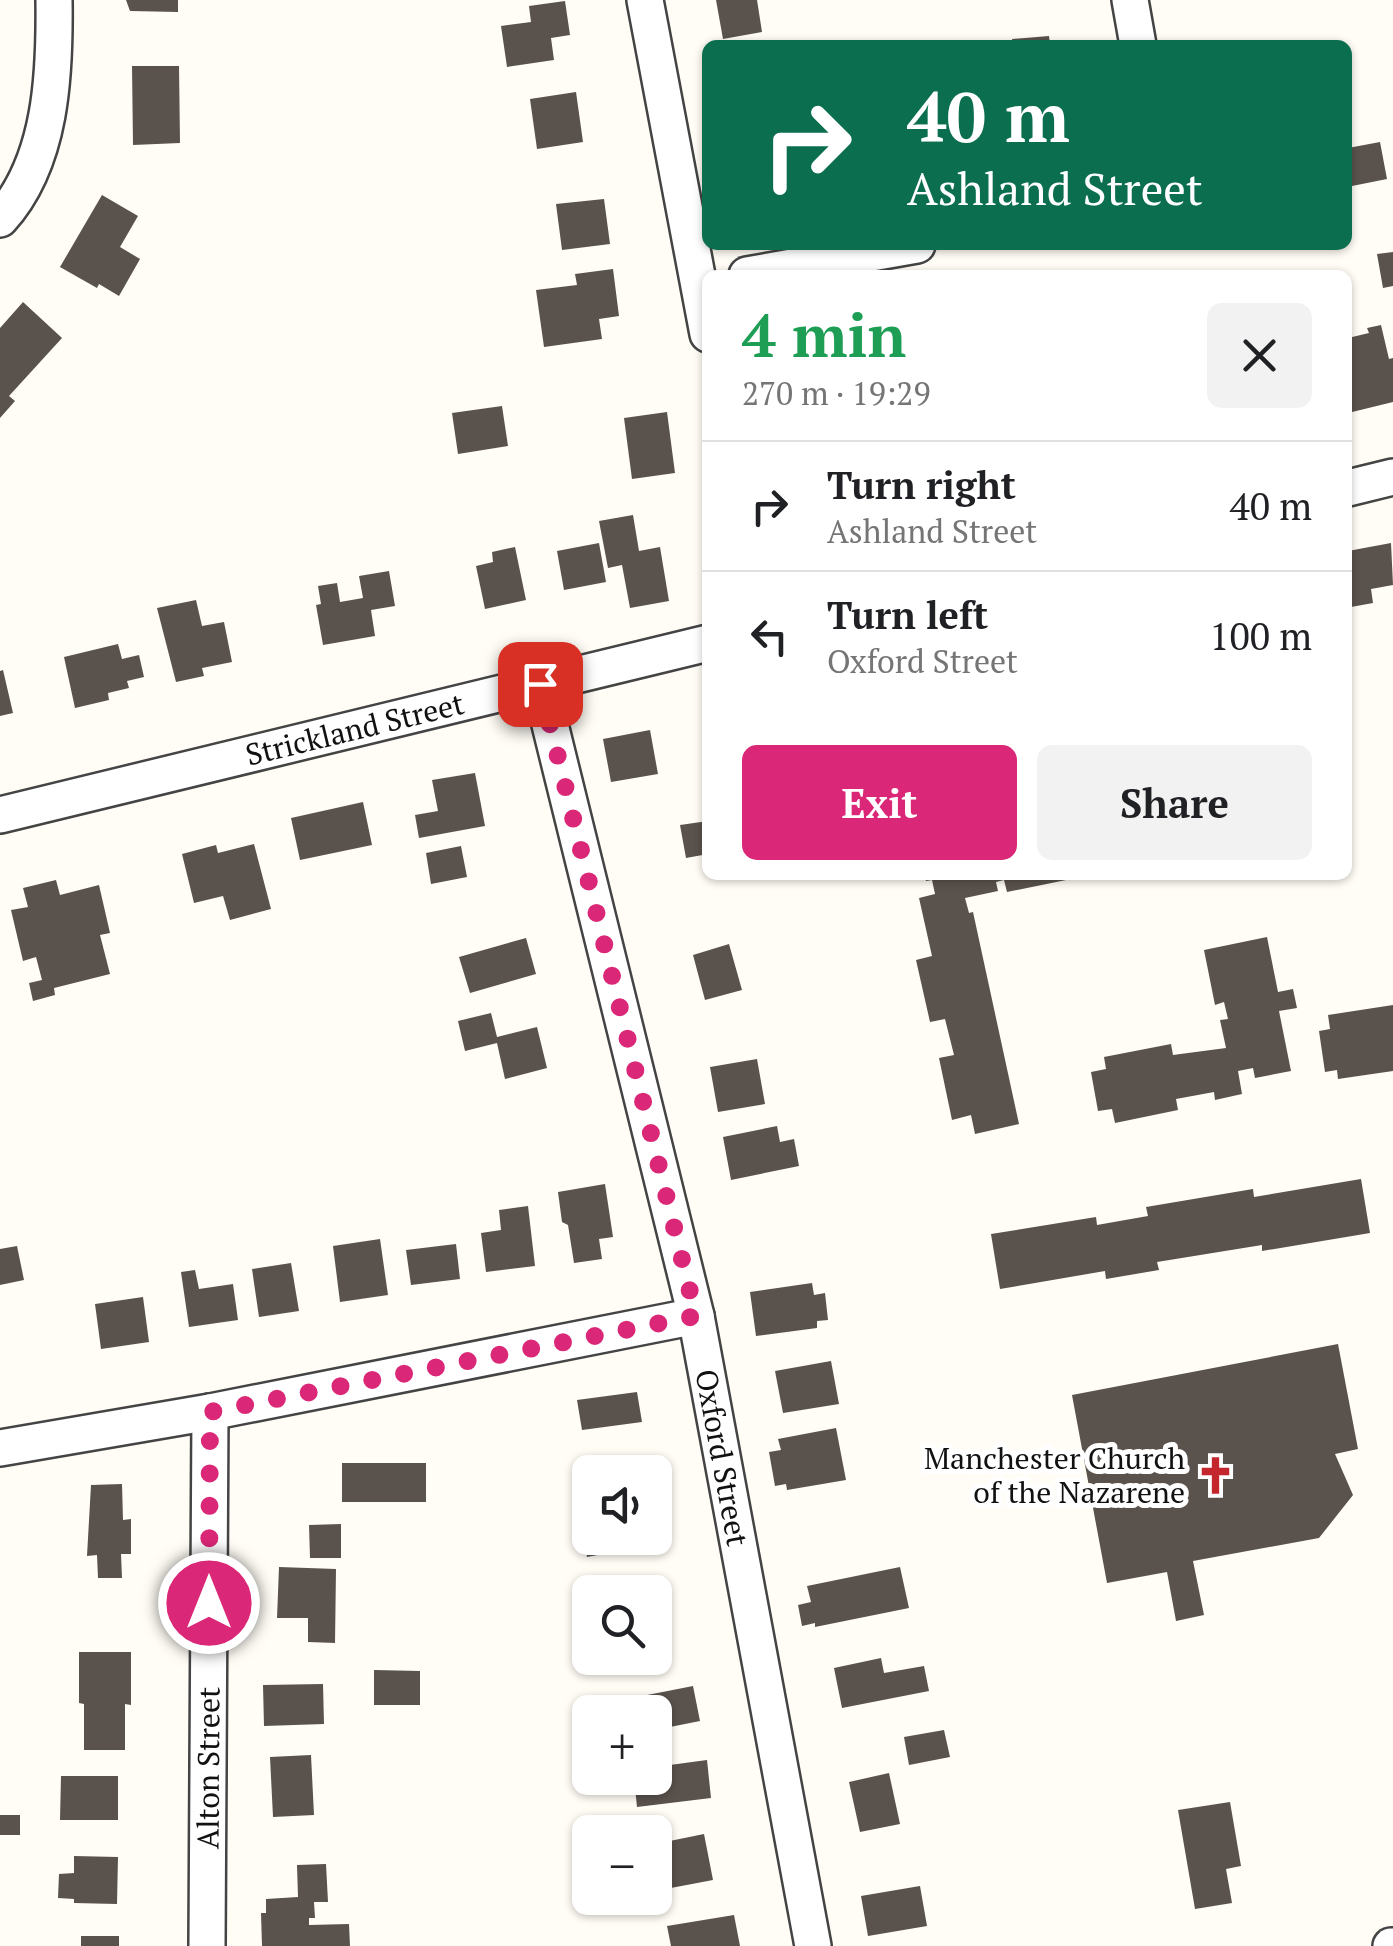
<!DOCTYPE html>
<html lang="en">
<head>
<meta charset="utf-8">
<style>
  body { margin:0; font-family:"PT Serif",serif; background:#f2f2f2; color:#202124; height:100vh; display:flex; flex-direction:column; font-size:38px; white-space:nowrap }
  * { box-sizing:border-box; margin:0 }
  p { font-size:32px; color:#757577 }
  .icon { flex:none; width:55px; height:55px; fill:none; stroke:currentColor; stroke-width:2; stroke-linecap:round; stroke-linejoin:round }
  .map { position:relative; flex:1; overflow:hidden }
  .drawer { position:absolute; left:702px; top:270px; width:650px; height:610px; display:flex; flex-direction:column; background:#fff; border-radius:15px; box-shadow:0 2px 8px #0004 }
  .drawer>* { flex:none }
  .banner { position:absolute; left:702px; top:40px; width:650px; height:210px; border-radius:15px; box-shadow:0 2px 8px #0004; background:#0b6e4f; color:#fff; overflow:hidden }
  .controls { position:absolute; left:572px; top:1455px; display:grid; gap:20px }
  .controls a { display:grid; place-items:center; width:100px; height:100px; border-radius:15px; background:#fff; box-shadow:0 2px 8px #0004; font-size:50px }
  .pin { position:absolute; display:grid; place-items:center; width:85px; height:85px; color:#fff; margin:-42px; border-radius:20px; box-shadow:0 5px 15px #0006 }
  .me { position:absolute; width:110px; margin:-55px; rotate:0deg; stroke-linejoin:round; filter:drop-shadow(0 0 8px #0008) }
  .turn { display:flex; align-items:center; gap:35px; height:210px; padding:0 40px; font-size:45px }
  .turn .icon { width:130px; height:130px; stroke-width:2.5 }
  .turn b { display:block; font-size:70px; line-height:85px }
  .round { display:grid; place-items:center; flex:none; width:105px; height:105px; border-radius:15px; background:#f2f2f2 }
  .headline { display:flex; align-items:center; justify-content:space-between; height:170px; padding:0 40px }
  h1 { font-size:60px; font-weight:600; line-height:75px; color:#1e9e55 }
  .button { display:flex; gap:20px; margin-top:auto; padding:20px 40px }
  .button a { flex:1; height:115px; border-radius:15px; background:#db2777; color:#fff; font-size:40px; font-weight:600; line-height:115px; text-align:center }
  .button a+a { background:#f2f2f2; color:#202124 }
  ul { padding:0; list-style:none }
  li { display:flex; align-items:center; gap:30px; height:130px; padding:0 40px; border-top:2px solid #e0e0e0 }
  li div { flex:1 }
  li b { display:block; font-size:38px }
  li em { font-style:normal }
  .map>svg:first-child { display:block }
  .building { fill:#5a524d }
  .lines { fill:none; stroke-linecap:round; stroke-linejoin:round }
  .minor-casing { stroke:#444; stroke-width:40 }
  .minor { stroke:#fff; stroke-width:35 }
  .route { stroke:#db2777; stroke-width:18; stroke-dasharray:0 32.4 }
  .labels { text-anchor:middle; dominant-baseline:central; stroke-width:10; stroke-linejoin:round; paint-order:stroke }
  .street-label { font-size:30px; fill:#111; stroke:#fff }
  .poi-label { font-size:30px; fill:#111; stroke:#fff; text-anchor:end }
</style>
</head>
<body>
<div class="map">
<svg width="1393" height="1946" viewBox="0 0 1393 1946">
  <rect width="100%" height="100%" fill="#fffdf5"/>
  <path class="building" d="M 126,0 L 178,0 L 178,12 L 130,11 Z
    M 716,0 L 757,0 L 762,32 L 723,39 Z
    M 565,1 L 570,35 L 551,38 L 554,60 L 507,67 L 501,26 L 531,22 L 529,6 Z
    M 1049,36 L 1050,45 L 1013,45 L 1012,39 Z
    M 132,66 L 179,66 L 180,143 L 133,145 Z
    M 576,92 L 583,142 L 537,149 L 530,99 Z
    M 1380,142 L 1387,179 L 1352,186 L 1348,148 Z
    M 102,195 L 138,216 L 120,247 L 140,259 L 119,296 L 99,284 L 97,288 L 60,267 Z
    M 604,199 L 610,244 L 562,250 L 556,204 Z
    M 1393,252 L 1393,286 L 1383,288 L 1377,254 Z
    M 613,269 L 619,316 L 599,319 L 602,339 L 544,347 L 536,290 L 577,285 L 575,274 Z
    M 23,302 L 62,338 L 9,396 L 15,401 L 0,418 L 0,328 Z
    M 1381,325 L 1389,359 L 1393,358 L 1393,402 L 1348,413 L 1348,338 L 1369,333 L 1367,328 Z
    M 502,406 L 508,446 L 458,454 L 452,413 Z
    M 667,412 L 675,473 L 632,479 L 624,418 Z
    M 633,515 L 639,551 L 660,547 L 669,601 L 630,608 L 622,565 L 608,568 L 599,521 Z
    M 599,543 L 606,582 L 564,590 L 557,551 Z
    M 1391,543 L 1393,585 L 1371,589 L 1373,603 L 1351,607 L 1348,600 L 1348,551 Z
    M 515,547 L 526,600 L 485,609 L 476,566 L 493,562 L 492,552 Z
    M 389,571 L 395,606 L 371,610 L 375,636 L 323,645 L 316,605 L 321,604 L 318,586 L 337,583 L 340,602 L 363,598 L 359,576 Z
    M 196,600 L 202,626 L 224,622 L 232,662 L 202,668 L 204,676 L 176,682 L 157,608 Z
    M 118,644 L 122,659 L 139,655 L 144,677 L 127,681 L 129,688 L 108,693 L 109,700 L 75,708 L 64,657 Z
    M 3,670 L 13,713 L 0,716 L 0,671 Z
    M 650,730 L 658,774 L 611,782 L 603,739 Z
    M 475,773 L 485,826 L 419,838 L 415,815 L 438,811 L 432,780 Z
    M 363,802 L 372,845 L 300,860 L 291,818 Z
    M 708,821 L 708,854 L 686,858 L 680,825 Z
    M 254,844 L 271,909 L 230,920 L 223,896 L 194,903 L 182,854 L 216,845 L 218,853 Z
    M 461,846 L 467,877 L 431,884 L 426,853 Z
    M 924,875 L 1065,875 L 1066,880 L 1007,892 L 1004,880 L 996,882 L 998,891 L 965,898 L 969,913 L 973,912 L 1019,1124 L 975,1134 L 971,1115 L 952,1120 L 939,1058 L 954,1055 L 945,1019 L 930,1022 L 916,960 L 932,956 L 919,898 L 935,894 L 932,880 L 926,881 Z
    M 56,880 L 60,895 L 99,885 L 110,933 L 100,935 L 110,974 L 54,988 L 55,995 L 33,1001 L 29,983 L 42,980 L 36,957 L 23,961 L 11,910 L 28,907 L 23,888 Z
    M 1267,937 L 1278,992 L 1293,989 L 1297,1008 L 1279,1011 L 1291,1071 L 1255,1078 L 1253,1068 L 1238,1071 L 1242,1094 L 1215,1100 L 1214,1092 L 1176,1099 L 1178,1110 L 1115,1123 L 1112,1109 L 1098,1111 L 1091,1072 L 1106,1069 L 1104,1057 L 1171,1044 L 1173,1055 L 1226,1048 L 1220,1020 L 1228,1019 L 1224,1002 L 1215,1005 L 1204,950 Z
    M 526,938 L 536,974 L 470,993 L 459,957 Z
    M 729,944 L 742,990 L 705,1000 L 693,955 Z
    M 1393,1005 L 1393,1071 L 1338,1079 L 1337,1070 L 1325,1072 L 1319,1031 L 1330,1029 L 1328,1015 Z
    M 491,1013 L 497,1037 L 537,1027 L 547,1068 L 505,1079 L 497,1043 L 465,1051 L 458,1021 Z
    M 757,1059 L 765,1104 L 718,1112 L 710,1067 Z
    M 777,1126 L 780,1142 L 794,1139 L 799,1166 L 731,1180 L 723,1137 Z
    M 1361,1179 L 1370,1233 L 1262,1251 L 1262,1245 L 1157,1262 L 1159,1270 L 1106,1279 L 1105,1271 L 1000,1289 L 991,1234 L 1096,1217 L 1097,1225 L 1148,1216 L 1146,1207 L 1253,1189 L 1254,1197 Z
    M 605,1184 L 613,1237 L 599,1239 L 602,1259 L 574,1263 L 568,1225 L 562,1222 L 558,1192 Z
    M 528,1206 L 535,1266 L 486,1272 L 481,1233 L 501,1230 L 499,1210 Z
    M 380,1239 L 388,1295 L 340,1302 L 333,1246 Z
    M 456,1244 L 460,1279 L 411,1285 L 406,1250 Z
    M 17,1246 L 24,1280 L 0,1285 L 0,1249 Z
    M 291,1263 L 299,1311 L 259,1317 L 252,1269 Z
    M 195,1270 L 199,1289 L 233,1284 L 238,1320 L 189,1327 L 181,1272 Z
    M 812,1283 L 814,1295 L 825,1293 L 828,1320 L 817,1321 L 817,1328 L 756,1336 L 750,1292 Z
    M 143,1297 L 149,1342 L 101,1349 L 95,1304 Z
    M 1338,1344 L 1358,1449 L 1335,1454 L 1353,1495 L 1319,1538 L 1193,1561 L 1204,1615 L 1176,1621 L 1167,1572 L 1107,1583 L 1072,1395 Z
    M 831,1361 L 839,1404 L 783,1413 L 775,1371 Z
    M 637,1392 L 642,1422 L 582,1430 L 577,1400 Z
    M 836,1428 L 846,1480 L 787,1490 L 786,1484 L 775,1486 L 769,1452 L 781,1450 L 778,1439 Z
    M 342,1463 L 426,1463 L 426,1502 L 342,1502 Z
    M 122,1484 L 123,1520 L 131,1519 L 131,1554 L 121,1554 L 122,1578 L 98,1578 L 97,1555 L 87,1556 L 91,1485 Z
    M 590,1518 L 590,1538 L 622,1538 L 624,1550 L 587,1557 L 580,1520 Z
    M 341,1524 L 341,1558 L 310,1558 L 309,1525 Z
    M 279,1567 L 336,1569 L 335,1643 L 308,1642 L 308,1618 L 277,1618 Z
    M 900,1567 L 909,1608 L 815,1627 L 815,1623 L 802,1626 L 798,1605 L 811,1602 L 807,1586 Z
    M 655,1591 L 660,1591 L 667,1634 L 666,1638 L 655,1640 Z
    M 79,1652 L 131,1652 L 131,1705 L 125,1704 L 125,1750 L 84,1750 L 84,1704 L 79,1703 Z
    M 881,1658 L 884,1673 L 924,1666 L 929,1691 L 842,1708 L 834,1668 Z
    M 374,1670 L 420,1671 L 420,1705 L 374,1705 Z
    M 323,1684 L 324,1724 L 264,1726 L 263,1685 Z
    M 693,1686 L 700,1721 L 655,1730 L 655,1712 L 625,1712 L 622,1700 Z
    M 944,1730 L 950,1757 L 909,1765 L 904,1737 Z
    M 311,1755 L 314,1815 L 273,1817 L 270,1757 Z
    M 707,1760 L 711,1798 L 637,1807 L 634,1778 L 655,1778 L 655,1767 Z
    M 889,1773 L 900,1824 L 860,1832 L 849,1782 Z
    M 61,1776 L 118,1776 L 118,1820 L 60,1820 Z
    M 1230,1802 L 1241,1866 L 1226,1869 L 1232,1903 L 1195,1909 L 1178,1810 Z
    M 0,1815 L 20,1815 L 20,1835 L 0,1835 Z
    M 704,1834 L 713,1880 L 655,1891 L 655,1844 Z
    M 74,1856 L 118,1857 L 117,1904 L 74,1903 L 74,1899 L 58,1898 L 59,1874 L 74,1873 Z
    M 326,1864 L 328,1902 L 314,1902 L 315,1918 L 309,1918 L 309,1925 L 349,1924 L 350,1946 L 262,1946 L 261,1913 L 266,1913 L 266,1899 L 298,1897 L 297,1865 Z
    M 920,1886 L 927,1926 L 868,1936 L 861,1896 Z
    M 734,1915 L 740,1946 L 671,1946 L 667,1926 Z
    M 81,1936 L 119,1936 L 119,1946 L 81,1946 Z"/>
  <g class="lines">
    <defs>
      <g id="minor">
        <path d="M 645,0 L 708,334"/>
        <path d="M 1130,0 L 1138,45"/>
        <path d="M 0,219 C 52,162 55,73 54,0"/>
        <path d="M 747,275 L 917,245"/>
        <path d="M 1348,488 L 1393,477"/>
        <path id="s1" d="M 540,684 L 696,1316 L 813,1946"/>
        <path id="s2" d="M 0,815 L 708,643"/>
        <path d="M 0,1448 L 210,1412 L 696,1316"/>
        <path id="s3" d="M 207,1946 L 210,1412"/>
        <path d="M 1391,1946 L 1393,1946"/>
      </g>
    </defs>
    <use href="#minor" class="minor-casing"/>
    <use href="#minor" class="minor"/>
  </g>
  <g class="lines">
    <path class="route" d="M 209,1603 L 210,1412 L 696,1316 L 540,684"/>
  </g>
  <defs>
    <symbol id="church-bare" viewBox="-9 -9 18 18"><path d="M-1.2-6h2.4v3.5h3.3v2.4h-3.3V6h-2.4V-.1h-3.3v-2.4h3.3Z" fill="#c4262e" stroke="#fff" stroke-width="2.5" paint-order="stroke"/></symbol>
  </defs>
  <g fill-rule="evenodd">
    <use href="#church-bare" x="1188" y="1448" width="55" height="55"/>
  </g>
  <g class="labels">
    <g class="street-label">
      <text stroke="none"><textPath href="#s2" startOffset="365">Strickland Street</textPath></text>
      <text stroke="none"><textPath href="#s1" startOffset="795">Oxford Street</textPath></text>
      <text stroke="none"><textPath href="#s3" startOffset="178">Alton Street</textPath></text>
    </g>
    <g class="poi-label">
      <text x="1185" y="1458">Manchester Church<tspan x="1185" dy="34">of the Nazarene</tspan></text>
    </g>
  </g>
</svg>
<div class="controls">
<a><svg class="icon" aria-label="sound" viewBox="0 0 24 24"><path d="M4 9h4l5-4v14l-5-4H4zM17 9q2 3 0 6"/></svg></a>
<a><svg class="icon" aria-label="search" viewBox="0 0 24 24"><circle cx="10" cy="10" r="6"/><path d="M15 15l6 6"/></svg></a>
<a>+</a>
<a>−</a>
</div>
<div class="pin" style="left:540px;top:684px;background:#d93025"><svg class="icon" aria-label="arrive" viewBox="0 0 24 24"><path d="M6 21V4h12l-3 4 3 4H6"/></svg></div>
<svg class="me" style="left:209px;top:1603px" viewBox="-20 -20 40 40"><circle r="17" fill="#db2777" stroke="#fff" stroke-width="3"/><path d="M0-11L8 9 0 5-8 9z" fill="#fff"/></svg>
<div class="banner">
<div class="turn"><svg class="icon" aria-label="right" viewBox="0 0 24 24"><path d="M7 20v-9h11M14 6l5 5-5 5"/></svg><div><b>40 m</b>Ashland Street</div></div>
</div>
<section class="drawer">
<div class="headline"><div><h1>4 min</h1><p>270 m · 19:29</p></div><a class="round"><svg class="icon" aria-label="close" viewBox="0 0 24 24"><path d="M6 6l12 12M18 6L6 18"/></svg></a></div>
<ul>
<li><svg class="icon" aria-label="right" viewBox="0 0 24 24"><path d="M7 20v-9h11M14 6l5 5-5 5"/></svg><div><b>Turn right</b><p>Ashland Street</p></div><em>40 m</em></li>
<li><svg class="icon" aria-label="left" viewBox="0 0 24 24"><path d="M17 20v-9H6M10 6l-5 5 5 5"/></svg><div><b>Turn left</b><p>Oxford Street</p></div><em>100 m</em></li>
</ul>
<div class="button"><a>Exit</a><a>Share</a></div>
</section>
</div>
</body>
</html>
